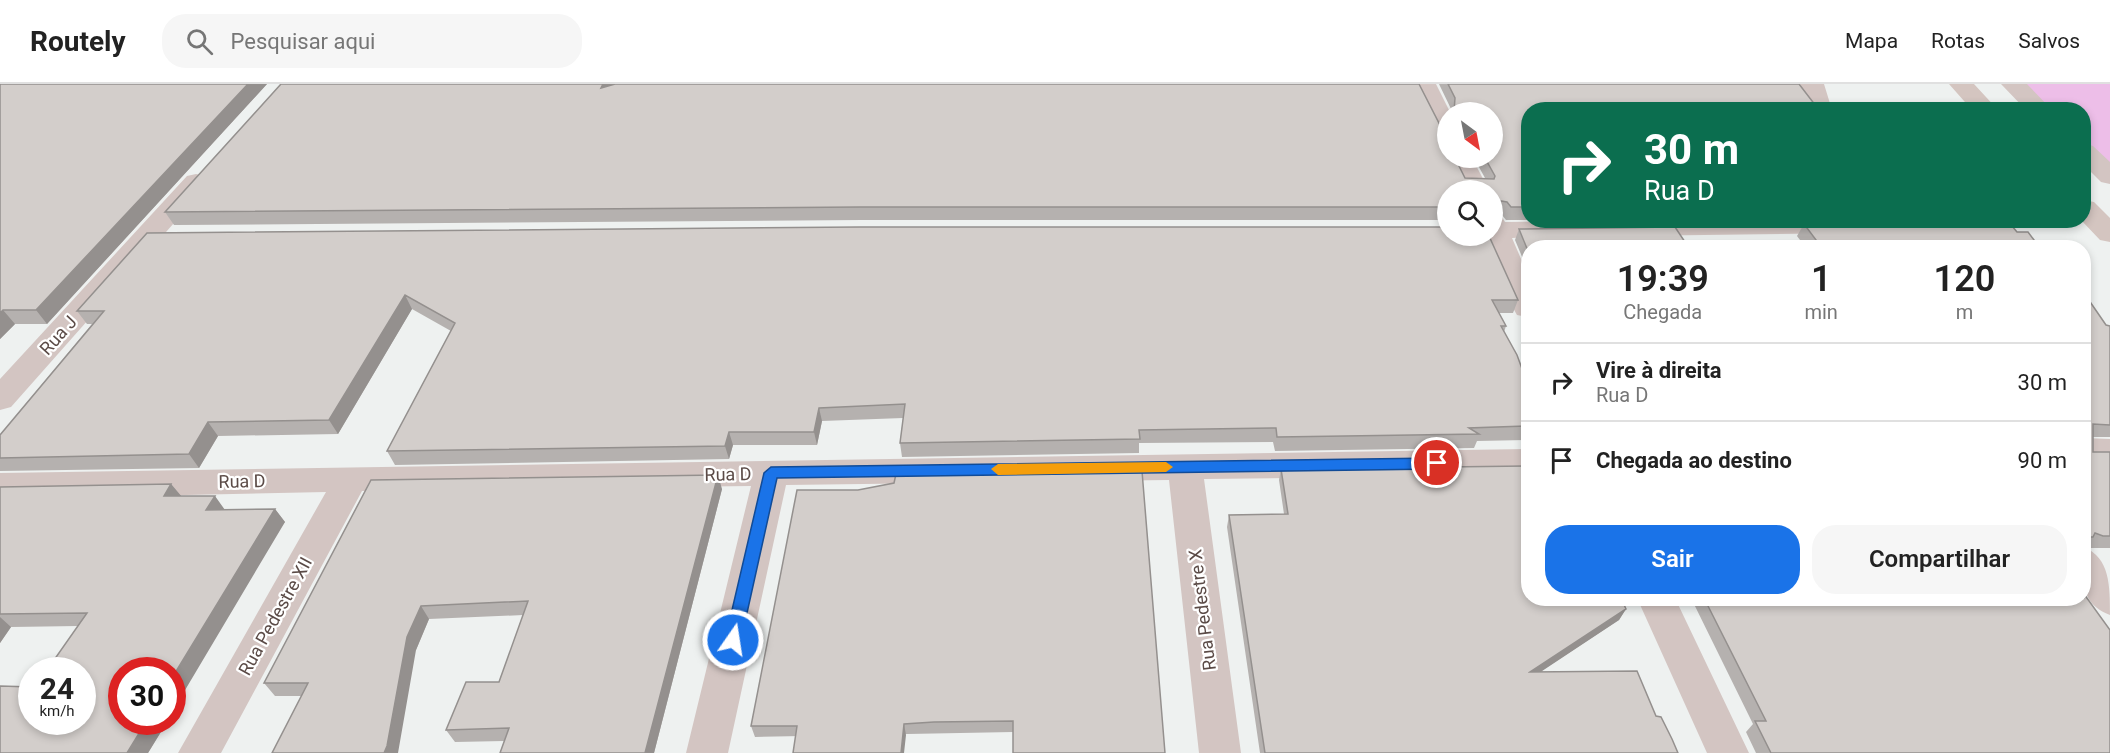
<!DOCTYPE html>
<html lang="pt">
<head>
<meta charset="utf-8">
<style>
  body { margin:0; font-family:Roboto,sans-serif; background:#f6f6f6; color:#222; height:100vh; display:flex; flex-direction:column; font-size:22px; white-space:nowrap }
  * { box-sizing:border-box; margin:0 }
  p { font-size:20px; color:#767676 }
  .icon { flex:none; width:33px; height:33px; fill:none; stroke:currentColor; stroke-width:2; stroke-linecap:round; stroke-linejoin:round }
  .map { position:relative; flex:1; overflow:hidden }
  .side { position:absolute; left:1521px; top:156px; width:570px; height:366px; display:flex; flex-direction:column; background:#fff; border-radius:24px; box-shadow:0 3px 9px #0003 }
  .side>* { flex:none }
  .hud { position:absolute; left:1521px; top:18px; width:570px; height:126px; border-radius:24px; box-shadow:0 3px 9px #0003; background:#0b6e4f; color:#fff; overflow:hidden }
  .needle { width:39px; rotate:148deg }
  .buttons { position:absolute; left:1437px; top:18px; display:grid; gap:12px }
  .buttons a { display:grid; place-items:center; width:66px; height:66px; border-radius:50%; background:#fff; box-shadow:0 3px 9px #0003; font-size:30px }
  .speed { position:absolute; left:18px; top:573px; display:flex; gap:12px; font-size:30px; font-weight:700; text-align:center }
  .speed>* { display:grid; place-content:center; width:78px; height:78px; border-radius:50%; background:#fff; box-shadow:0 3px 9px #0003; line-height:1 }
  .speed small { font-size:15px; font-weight:400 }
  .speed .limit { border:9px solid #d22; background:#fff; color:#111 }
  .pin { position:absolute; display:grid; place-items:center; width:51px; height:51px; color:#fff; margin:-26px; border:3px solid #fff; border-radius:50%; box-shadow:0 2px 6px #0007 }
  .me { position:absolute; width:66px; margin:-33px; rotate:13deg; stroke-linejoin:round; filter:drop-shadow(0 0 4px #0008) }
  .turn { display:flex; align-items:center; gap:21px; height:126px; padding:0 24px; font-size:27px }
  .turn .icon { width:78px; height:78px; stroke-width:2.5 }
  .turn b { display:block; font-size:42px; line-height:51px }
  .eta { display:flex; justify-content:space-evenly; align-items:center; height:102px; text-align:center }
  .eta b { font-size:36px; font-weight:600; line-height:42px }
  .cta { display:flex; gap:12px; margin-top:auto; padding:12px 24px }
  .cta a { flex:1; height:69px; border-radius:24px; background:#1a73e8; color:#fff; font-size:24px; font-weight:600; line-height:69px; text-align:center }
  .cta a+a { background:#f6f6f6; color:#222 }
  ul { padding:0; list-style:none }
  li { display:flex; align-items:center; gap:18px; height:78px; padding:0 24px; border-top:2px solid #e0e0e0 }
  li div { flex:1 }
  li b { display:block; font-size:22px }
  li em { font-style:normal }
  header { display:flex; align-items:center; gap:36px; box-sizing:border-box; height:84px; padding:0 30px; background:#fff; border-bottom:2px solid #e0e0e0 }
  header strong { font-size:28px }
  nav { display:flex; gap:33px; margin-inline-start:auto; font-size:21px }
  .search { width:420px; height:54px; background:#f6f6f6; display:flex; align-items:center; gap:15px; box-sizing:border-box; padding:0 21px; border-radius:24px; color:#767676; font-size:22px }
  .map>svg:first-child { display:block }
  .green { fill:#edbee8 }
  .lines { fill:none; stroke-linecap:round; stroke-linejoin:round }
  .street { fill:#d3c5c2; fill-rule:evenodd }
  .secondary { fill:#d4c5c0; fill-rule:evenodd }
  .wall { fill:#b5b1af }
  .shaded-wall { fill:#94908e }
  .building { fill:#d3cecb; stroke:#94908e; stroke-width:1.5 }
  .route { fill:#1a73e8; stroke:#114b97; stroke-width:1.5 }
  .slow { fill:#f59e0b }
  .labels { text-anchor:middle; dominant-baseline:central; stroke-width:4.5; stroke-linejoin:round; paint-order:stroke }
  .street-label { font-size:18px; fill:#5b4b47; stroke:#fff }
</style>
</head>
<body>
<header>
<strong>Routely</strong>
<div class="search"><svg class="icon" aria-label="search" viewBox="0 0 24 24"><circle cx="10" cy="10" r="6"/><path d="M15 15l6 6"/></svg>Pesquisar aqui</div>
<nav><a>Mapa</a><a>Rotas</a><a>Salvos</a></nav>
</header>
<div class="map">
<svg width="2110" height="669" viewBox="0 0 2110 669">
  <rect width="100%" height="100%" fill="#eef1f0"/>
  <path class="green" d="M 2013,0 L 2110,0 L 2110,92 L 2084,67 L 2084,26 L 2040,25 Z"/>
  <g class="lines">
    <path class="street" d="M 1412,0 L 1436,0 L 1450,28 L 1448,28 L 1448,55 L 1439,53 L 1436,48 Z
      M 1800,0 L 1824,0 L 1832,26 L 1808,26 Z
      M 2001,0 L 2027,0 L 2052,26 L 2026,26 Z
      M 2084,59 L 2093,62 L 2110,78 L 2110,100 L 2101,98 L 2084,81 Z
      M 1448,74 L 1472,74 L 1489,106 L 1463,106 Z
      M 196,90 L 205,92 L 209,98 L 205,104 L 11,323 L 0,326 L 0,295 L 187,92 Z
      M 1492,131 L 1502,133 L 1505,138 L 1562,137 L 1572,139 L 1576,145 L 1572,151 L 1512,154 L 1528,191 L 1528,233 L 1517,231 L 1513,224 L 1482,152 L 1492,152 Z
      M 1626,136 L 1858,136 L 1861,141 L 1857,147 L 1847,149 L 1629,152 L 1619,150 L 1615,144 L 1619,138 Z
      M 2084,354 L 2110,355 L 2110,379 L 2084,378 Z
      M 1528,365 L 1528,391 L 1204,395 L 1241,669 L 1199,669 L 1169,396 L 786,401 L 728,669 L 686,669 L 751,402 L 362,407 L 221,669 L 178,669 L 326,408 L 0,415 L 0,389 Z
      M 2084,463 C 2110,474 2110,502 2110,531 C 2079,520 2081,491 2084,463 Z
      M 1637,514 L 1675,514 L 1749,669 L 1707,669 Z"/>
    <path class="secondary" d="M 1949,0 L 1974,0 L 1998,26 L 1972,26 Z
      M 2084,116 L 2094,118 L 2110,134 L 2110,158 L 2100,156 L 2081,136 L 2084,136 Z"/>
  </g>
  <path class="wall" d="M 0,0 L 267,0 L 47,240 L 15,240 L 0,255 Z
    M 281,0 L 613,0 L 1448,74 L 1465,94 L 1485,94 L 1474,74 L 1492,74 L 1492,28 L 1452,28 L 1452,27 L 1439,0 L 1799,0 L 1528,26 L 1528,136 L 1506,136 L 1502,131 L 1494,130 L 1494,137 L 1492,141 L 1492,106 L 1448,106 L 1448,136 L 862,136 L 174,141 L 165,128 Z
    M 1872,136 L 2007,136 L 2017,148 L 2040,164 L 1806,164 L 1797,152 L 1804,140 L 1872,138 Z
    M 1519,145 L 1528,164 L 1528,187 L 1515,156 Z
    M 147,149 L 1518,216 L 1513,229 L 1499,229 L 1506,242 L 1504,248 L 1528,301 L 1528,356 L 1477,357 L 1474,364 L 1275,367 L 1273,358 L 1139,359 L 1139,369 L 902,373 L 900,359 L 903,334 L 822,337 L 817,361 L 733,361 L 729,375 L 395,381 L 387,367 L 451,247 L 412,225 L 338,350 L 218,352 L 199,384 L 0,387 L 0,351 L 92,240 L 87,240 L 77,227 Z
    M 2084,209 L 2106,241 L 2110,242 L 2110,353 L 2093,353 L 2093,368 L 2110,368 L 2110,464 L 2091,464 L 2085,461 L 2084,463 Z
    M 1281,385 L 1626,525 L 1619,536 L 1541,587 L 1656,632 L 1678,669 L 1260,669 L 1227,443 L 1229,431 L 1284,430 L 1279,396 Z
    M 1142,387 L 1013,648 L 755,653 L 751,642 L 858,406 Z
    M 371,396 L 722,405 L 654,669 L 500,669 L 504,657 L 455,658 L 446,646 L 499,598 L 523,531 L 429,535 L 416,566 L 301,612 L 275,612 L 264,599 Z
    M 171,400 L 181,412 L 225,426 L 275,425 L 285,438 L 122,638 L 167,638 L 148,669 L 32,638 L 78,542 L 11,543 L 0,559 L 0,403 Z
    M 1691,514 L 2084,514 L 2110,669 L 1756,669 L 1746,648 L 1753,640 Z"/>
  <path class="shaded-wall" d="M 248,0 L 267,0 L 47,240 L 36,226 Z
    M 603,0 L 613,0 L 604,16 L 601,4 Z
    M 405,211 L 412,225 L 338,350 L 329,336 Z
    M 3,226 L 15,240 L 0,255 L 0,229 Z
    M 819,324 L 822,337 L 817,361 L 814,348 Z
    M 208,338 L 218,352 L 199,384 L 189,370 Z
    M 729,348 L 733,361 L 729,375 L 725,362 Z
    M 718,391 L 722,405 L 654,669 L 645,669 Z
    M 171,400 L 182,413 L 164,412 Z
    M 215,412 L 225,426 L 206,426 Z
    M 275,425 L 285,438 L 172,628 L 172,594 Z
    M 421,522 L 429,535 L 416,566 L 398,669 L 384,669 L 407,553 Z
    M 1626,525 L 1619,536 L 1524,599 L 1530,588 Z
    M 0,533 L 11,543 L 0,559 Z
    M 146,638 L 167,638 L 148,669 L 127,669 Z
    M 904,640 L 906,651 L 904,669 L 901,669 Z"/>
  <path class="building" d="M 0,0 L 248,0 L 36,226 L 3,226 L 0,229 Z
    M 281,0 L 603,0 L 601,4 L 615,0 L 1419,0 L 1440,41 L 1448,43 L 1448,74 L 1455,74 L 1465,94 L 1494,95 L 1495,92 L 1485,74 L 1492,74 L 1492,28 L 1454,28 L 1455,14 L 1448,0 L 1799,0 L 1819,26 L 1528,26 L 1528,123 L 1511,123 L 1507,118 L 1495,116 L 1494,137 L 1492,137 L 1492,106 L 1448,106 L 1448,123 L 860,123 L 165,128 Z
    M 1876,136 L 2007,136 L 2017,148 L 2028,148 L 2040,164 L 1822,164 L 1804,140 L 1875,138 Z
    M 860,143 L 1448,143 L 1448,152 L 1489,152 L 1518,216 L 1492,216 L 1506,242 L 1501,242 L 1517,271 L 1528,301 L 1528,342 L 1469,344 L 1479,350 L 1277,353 L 1276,344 L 1139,346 L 1140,355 L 900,359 L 905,320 L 819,324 L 814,348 L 729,348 L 725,362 L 387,367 L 455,239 L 405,211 L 329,336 L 208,338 L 189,370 L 0,374 L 0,351 L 104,227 L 77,227 L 147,149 Z
    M 1675,143 L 1689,164 L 1528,164 L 1528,167 L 1519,145 Z
    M 2084,209 L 2106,241 L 2110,242 L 2110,341 L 2093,340 L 2093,368 L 2110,368 L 2110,452 L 2103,452 L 2095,449 L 2093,453 L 2084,453 Z
    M 1528,382 L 1528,514 L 1621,514 L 1626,525 L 1530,588 L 1637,587 L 1656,632 L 1661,633 L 1672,655 L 1678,669 L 1265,669 L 1229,431 L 1288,430 L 1281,385 Z
    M 1142,387 L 1165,669 L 1013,669 L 1013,637 L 934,638 L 904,640 L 901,669 L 793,669 L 797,642 L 751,642 L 797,406 L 858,406 L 894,399 L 896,390 Z
    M 718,391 L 645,669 L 500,669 L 509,644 L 446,646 L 466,598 L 499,598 L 528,517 L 421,522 L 407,553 L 387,662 L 384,669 L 272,669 L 308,599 L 264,599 L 371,396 Z
    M 171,400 L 164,412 L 215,412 L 206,426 L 275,425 L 172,594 L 172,586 L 122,586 L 122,638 L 146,638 L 127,669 L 0,669 L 0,602 L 32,603 L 32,638 L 82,638 L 82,586 L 47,586 L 87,529 L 0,530 L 0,403 Z
    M 2084,510 L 2110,546 L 2110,669 L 1771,669 L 1755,637 L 1766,637 L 1704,514 L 2084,514 Z"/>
  <path class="route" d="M 1437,374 L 1444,379 L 1437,385 L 777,394 L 741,556 L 739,561 L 727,561 L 725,556 L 764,389 L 771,383 Z"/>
  <path class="slow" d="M 1166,378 L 1173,383 L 1166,388 L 998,391 L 991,385 L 998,380 Z"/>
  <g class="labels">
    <g class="street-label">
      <text transform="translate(58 251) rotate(-48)">Rua J</text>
      <text transform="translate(728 390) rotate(-1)">Rua D</text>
      <text transform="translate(242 397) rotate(-1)">Rua D</text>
      <text transform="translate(1202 526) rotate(-97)">Rua Pedestre X</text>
      <text transform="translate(275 532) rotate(-61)">Rua Pedestre XII</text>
    </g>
  </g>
</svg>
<div class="buttons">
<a><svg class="needle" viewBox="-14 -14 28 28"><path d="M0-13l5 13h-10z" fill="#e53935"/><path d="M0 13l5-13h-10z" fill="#767676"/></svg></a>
<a><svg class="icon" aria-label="search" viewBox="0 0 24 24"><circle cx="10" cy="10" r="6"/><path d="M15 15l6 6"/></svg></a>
</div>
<div class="speed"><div>24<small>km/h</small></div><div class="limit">30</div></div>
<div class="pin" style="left:1437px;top:379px;background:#d93025"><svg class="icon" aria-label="arrive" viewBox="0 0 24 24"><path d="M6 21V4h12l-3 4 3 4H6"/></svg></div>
<svg class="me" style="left:733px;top:556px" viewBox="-20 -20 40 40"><circle r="17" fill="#1a73e8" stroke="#fff" stroke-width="3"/><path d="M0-11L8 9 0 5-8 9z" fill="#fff"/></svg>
<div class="hud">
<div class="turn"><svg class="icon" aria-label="right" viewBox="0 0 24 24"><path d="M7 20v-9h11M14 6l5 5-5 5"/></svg><div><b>30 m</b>Rua D</div></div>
</div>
<section class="side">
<div class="eta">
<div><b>19:39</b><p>Chegada</p></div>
<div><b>1</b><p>min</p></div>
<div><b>120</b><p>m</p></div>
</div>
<ul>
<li><svg class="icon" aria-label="right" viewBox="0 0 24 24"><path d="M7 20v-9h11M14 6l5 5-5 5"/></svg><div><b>Vire à direita</b><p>Rua D</p></div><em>30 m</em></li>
<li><svg class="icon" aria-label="arrive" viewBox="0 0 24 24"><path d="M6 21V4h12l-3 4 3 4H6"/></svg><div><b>Chegada ao destino</b></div><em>90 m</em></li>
</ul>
<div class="cta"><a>Sair</a><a>Compartilhar</a></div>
</section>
</div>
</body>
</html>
